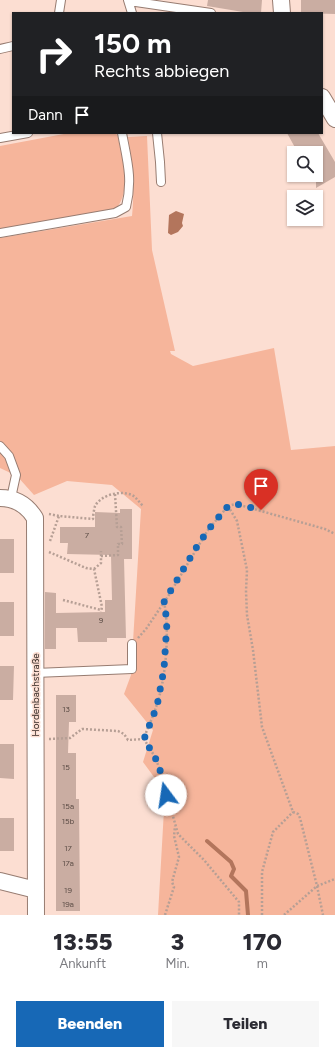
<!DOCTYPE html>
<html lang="de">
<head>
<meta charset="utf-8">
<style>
  body { margin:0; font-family:Figtree,sans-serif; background:#f7f7f7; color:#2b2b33; height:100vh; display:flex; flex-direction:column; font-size:15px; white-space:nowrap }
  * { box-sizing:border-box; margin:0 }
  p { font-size:13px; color:#7c7c81 }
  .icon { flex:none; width:22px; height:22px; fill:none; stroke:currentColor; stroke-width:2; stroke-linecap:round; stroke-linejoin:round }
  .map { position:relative; height:915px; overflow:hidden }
  .sheet { display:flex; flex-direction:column; background:#fff; flex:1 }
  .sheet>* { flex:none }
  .guide { position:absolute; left:12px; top:12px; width:311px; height:122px; border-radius:0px; box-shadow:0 1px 3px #0004; background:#202124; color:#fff; overflow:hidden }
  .buttons { position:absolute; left:287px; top:146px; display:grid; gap:8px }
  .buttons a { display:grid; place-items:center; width:36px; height:36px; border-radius:0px; background:#fff; box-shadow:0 1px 3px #0004; font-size:20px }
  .pin { position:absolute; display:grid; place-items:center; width:34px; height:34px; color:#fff; margin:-41px -17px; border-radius:50% 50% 50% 0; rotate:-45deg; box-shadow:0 0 4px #0007 }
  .pin .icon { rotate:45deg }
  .me { position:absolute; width:44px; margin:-22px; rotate:346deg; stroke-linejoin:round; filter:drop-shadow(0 0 3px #0008) }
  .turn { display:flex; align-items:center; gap:14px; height:84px; padding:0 16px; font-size:18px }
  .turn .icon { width:52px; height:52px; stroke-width:2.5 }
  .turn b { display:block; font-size:28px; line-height:34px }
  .then { display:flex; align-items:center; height:38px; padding:0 16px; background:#0003; gap:8px; font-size:15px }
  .eta { display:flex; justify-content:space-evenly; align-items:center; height:68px; text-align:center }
  .eta b { font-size:24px; font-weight:800; line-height:28px }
  .button { display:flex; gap:8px; margin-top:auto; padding:8px 16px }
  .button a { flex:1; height:46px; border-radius:0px; background:#1768b6; color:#fff; font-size:16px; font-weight:800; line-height:46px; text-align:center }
  .button a+a { background:#f7f7f7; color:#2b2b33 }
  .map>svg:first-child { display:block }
  .green { fill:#f6b59b }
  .water { fill:#b3755c }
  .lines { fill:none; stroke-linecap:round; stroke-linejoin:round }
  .stream { stroke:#b3755c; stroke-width:4 }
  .building { fill:#caada2 }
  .lane-casing { stroke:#977c71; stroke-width:10 }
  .street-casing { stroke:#977c71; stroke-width:18 }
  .path { stroke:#b69f95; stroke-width:2.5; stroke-dasharray:2 2; stroke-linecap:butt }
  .lane { stroke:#fff; stroke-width:8 }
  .street { stroke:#fff; stroke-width:16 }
  .route { stroke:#1768b6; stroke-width:7; stroke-dasharray:0 12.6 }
  .labels { text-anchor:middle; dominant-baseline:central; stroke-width:3; stroke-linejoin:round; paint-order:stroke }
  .number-label { font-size:8px; fill:#5c4d46 }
  .street-label { font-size:10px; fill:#382d28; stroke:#fcded2 }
</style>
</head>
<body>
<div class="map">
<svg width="335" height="915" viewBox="0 0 335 915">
  <rect width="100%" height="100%" fill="#fcded2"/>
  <path class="green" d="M 69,133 L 116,133 L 118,137 C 122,159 132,190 116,209 L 0,230 L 0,146 Z
    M 147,136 L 152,250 L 175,351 L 170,351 L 171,354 L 193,366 L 274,348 L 291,450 L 335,446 L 335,915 L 158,915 L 165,792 L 143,762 L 153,730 L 124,694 L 131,675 L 141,509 L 112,485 L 67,481 L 34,495 L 17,476 L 0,468 L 0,238 L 132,216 C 135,188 132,164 128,137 Z"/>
  <path class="water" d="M 176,211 L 184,214 L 182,223 L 183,226 L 178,232 L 171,235 L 168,233 L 169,215 Z"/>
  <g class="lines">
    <path class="stream" d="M 207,841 L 231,862 L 234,869 L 231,876 L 246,891 L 248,915"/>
  </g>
  <path class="building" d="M 208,0 L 262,0 L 261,13 L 249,13 L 207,6 Z
    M 301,0 L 335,0 L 335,14 L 301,13 Z
    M 287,133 L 318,133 L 335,162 L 335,177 L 316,188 L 316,153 L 298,153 Z
    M 120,509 L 132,509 L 132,559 L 124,559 L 126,638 L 107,638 L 107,642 L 78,642 L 77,628 L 56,628 L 56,649 L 45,649 L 45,592 L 56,593 L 56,613 L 105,612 L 105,600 L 112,600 L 111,555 L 67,554 L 68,543 L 60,543 L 60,527 L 95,527 L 95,512 L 120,513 Z
    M 0,539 L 14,539 L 14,573 L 0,573 Z
    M 0,602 L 14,602 L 14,636 L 0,636 Z
    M 0,666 L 14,666 L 13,700 L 0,700 Z
    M 56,695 L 76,695 L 76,722 L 69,722 L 68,753 L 76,753 L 76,799 L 79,799 L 80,911 L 56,911 Z
    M 0,744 L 14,744 L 14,779 L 0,778 Z
    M 0,818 L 14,818 L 14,851 L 0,851 Z"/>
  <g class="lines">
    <defs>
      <path id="lane" d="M 128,0 L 132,13
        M 129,1 L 211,13
        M 59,13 L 61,0
        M 0,49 L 13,46
        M 157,133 L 160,162 L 161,182
        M 0,138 L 28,133
        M 0,233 L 115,213 L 126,207 C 133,179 127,160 122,133
        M 0,446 L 9,456 L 16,475 L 11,498
        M 35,673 L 132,669 L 132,644"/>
      <path id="street" d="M 281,0 L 282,13
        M 322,97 L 335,119
        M 0,498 C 15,498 27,505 35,518 L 36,915
        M 0,881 L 36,890"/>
    </defs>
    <use href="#lane" class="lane-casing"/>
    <use href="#street" class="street-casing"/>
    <path class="path" d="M 228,506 L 237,521 L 247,570 L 246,591 L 247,615 L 253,650 L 262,727 L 293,812 L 298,814 L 300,818 L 317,886 L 323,915
      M 49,514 L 59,516
      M 50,541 L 59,516 L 93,519 C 93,515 94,510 95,506 C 101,495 120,490 132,495 C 136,497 139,502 143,506
      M 49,552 L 86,568 L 94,569 L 102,607 L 101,612
      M 101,556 L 118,555 L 118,544 L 122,544 L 121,527 L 117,527 L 115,494
      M 94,569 L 101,563 L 101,551
      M 63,600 L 101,610
      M 164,602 C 170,630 166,680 156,707 C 153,718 147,728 144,739 L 155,757 L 160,770 L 178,834 L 204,860 L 239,902 L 239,915
      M 138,638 L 146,629 L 167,598 L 208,530 L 228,506 L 236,504 L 325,529 L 335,534
      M 49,739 L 70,738 L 82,729 L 118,731 L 124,734 L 128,740 L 144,739
      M 165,915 L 174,887 L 172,882 L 179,857 L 174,836 L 175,826
      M 262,915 L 262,872 L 273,832 L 293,812
      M 284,915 L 317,886 L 335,879"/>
    <use href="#lane" class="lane"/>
    <use href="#street" class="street"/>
  </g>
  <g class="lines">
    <path class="route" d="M 166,795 L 160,770 L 155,757 L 144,739 L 157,706 L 164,669 L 167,622 L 164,602 L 196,548 L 208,530 L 228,506 L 236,504 L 261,510"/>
  </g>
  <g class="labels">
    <g class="number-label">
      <text x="87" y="535">7</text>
      <text x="101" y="620">9</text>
      <text x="66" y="709">13</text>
      <text x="66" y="767">15</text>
      <text x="68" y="806">15a</text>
      <text x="68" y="821">15b</text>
      <text x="68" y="848">17</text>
      <text x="68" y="863">17a</text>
      <text x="68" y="890">19</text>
      <text x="68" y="904">19a</text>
    </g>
    <g class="street-label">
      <text transform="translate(35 695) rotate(-90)">Hordenbachstraße</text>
    </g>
  </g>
</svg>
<div class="buttons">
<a><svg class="icon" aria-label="search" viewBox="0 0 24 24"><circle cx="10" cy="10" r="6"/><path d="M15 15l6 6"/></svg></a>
<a><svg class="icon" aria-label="layers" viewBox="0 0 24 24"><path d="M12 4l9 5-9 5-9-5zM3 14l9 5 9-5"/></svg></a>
</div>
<div class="pin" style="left:261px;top:510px;background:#d93025"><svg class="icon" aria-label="arrive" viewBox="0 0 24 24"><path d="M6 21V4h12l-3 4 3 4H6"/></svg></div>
<svg class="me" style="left:166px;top:795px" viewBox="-20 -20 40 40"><circle r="19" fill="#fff"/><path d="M0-13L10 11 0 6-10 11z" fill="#1768b6"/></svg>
<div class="guide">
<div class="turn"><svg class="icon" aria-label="right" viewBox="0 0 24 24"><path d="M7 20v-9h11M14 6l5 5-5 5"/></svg><div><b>150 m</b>Rechts abbiegen</div></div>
<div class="then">Dann<svg class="icon" aria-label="arrive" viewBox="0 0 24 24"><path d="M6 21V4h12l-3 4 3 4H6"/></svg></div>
</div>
</div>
<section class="sheet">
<div class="eta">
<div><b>13:55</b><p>Ankunft</p></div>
<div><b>3</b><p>Min.</p></div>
<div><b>170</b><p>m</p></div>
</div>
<div class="button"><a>Beenden</a><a>Teilen</a></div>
</section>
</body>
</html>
